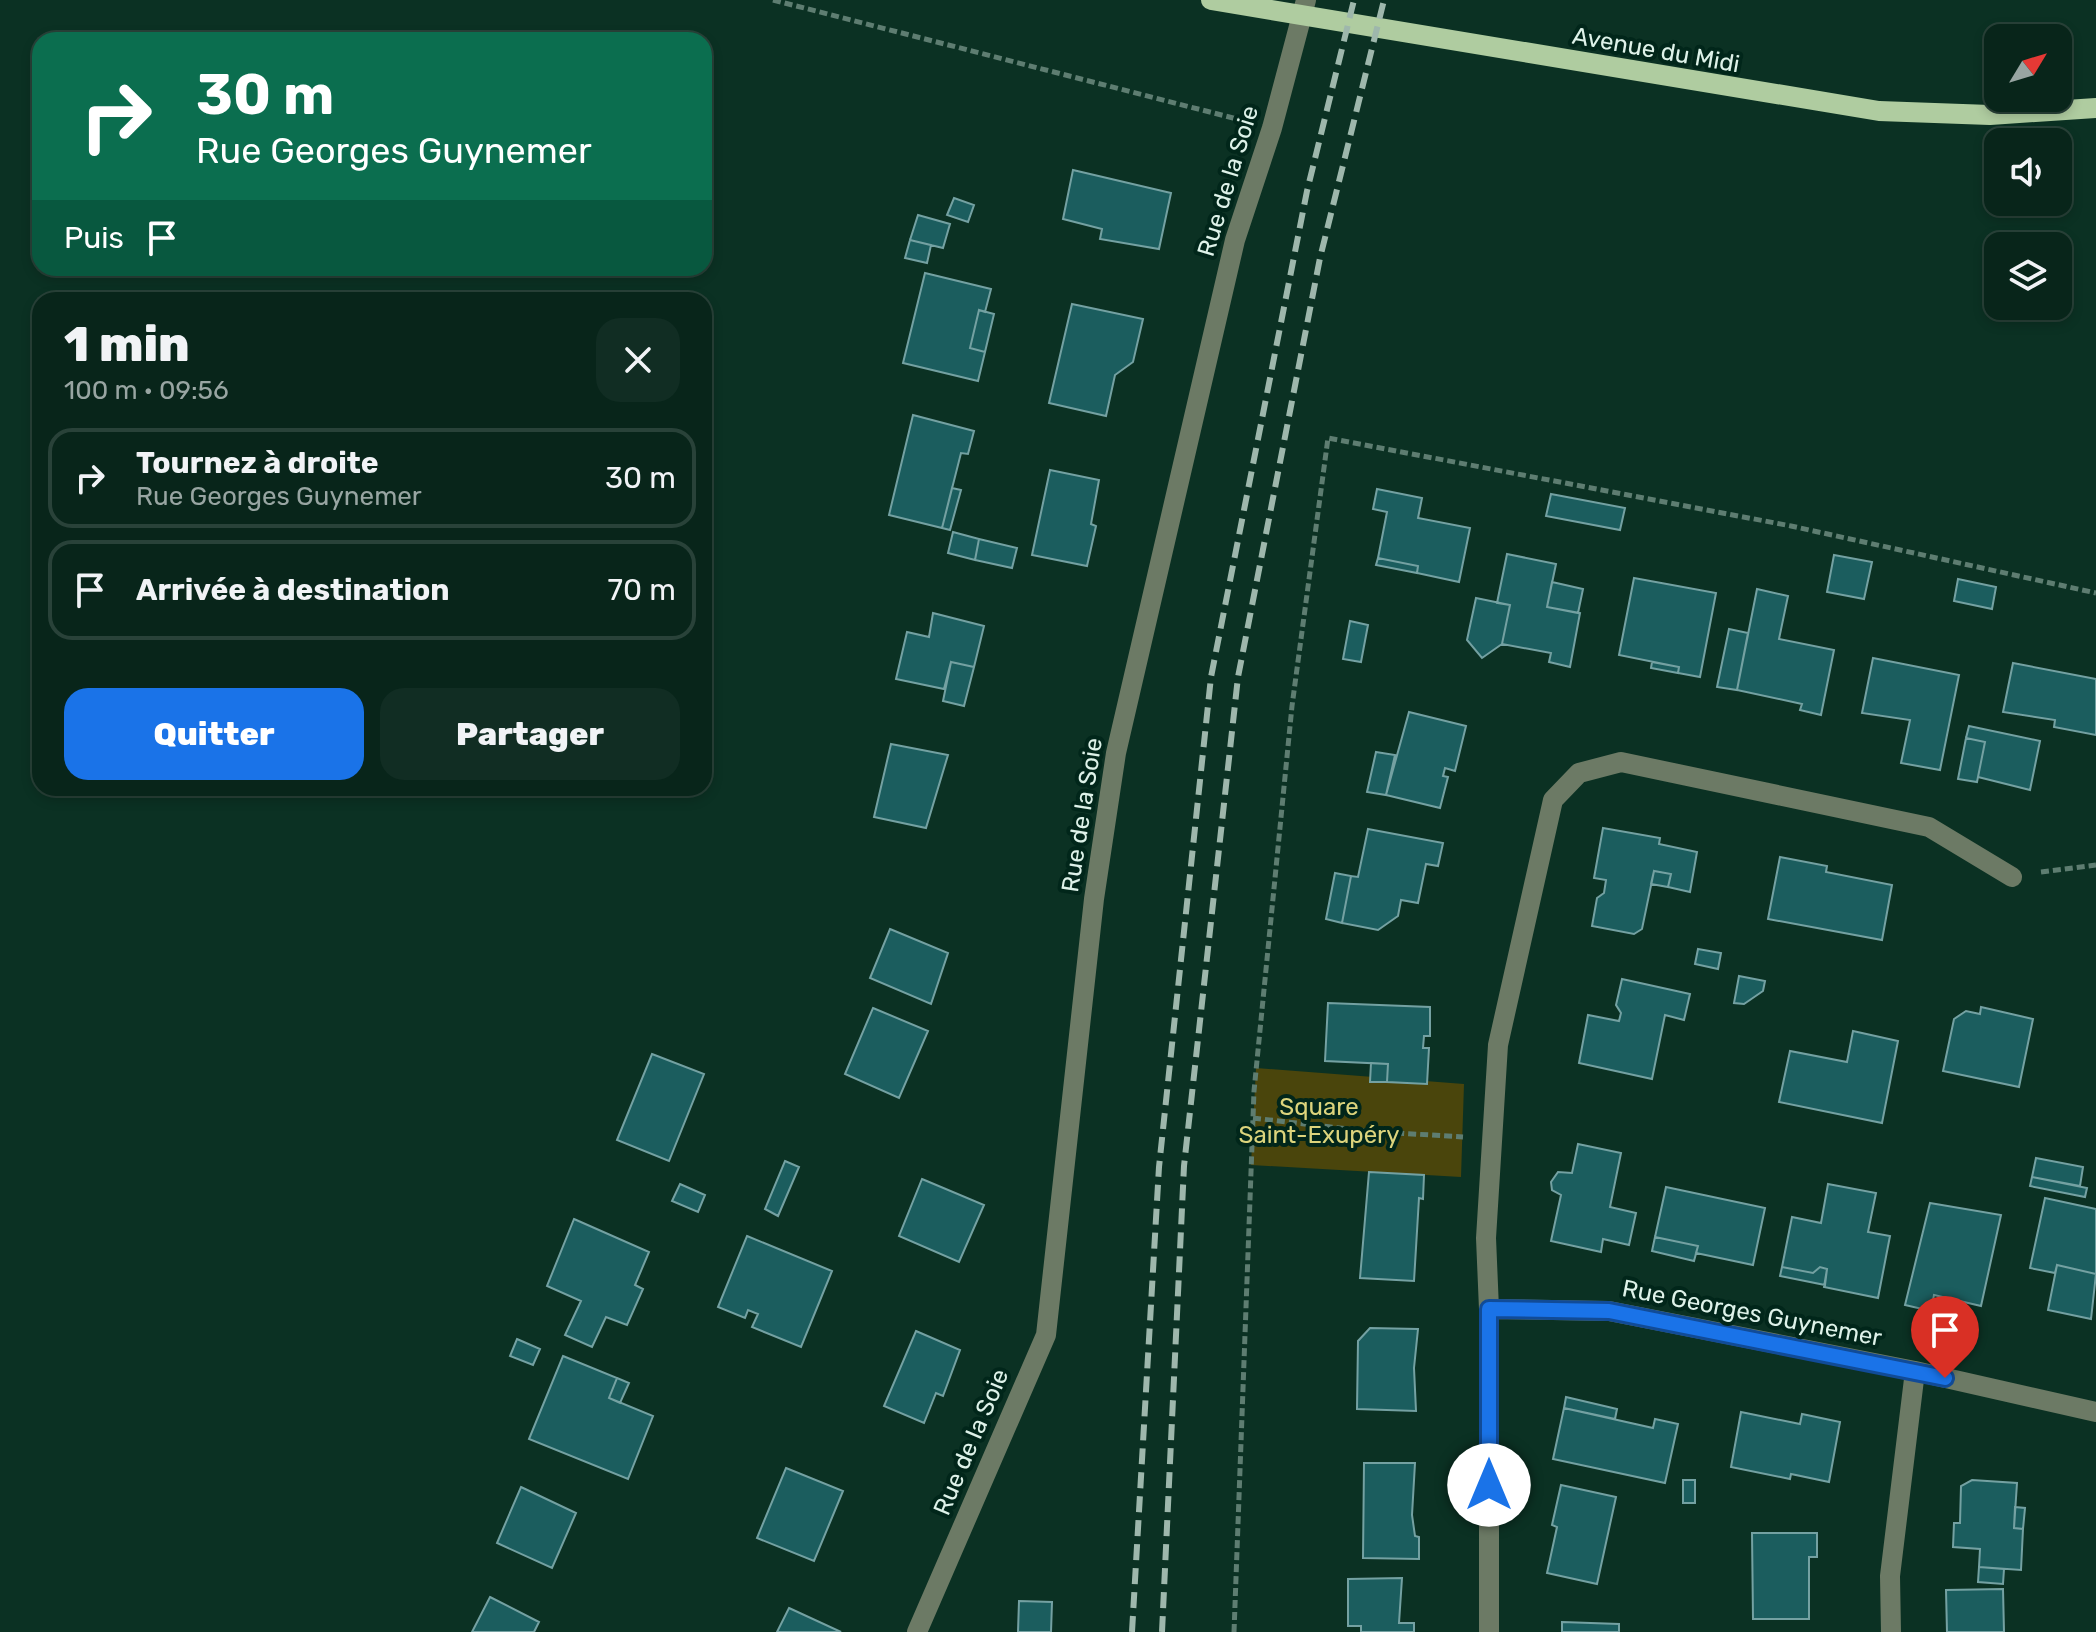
<!DOCTYPE html>
<html lang="fr">
<head>
<meta charset="utf-8">
<style>
  body { margin:0; font-family:Rubik,sans-serif; background:#112d23; color:#f1f3f6; height:100vh; display:flex; flex-direction:column; font-size:30px; white-space:nowrap }
  * { box-sizing:border-box; margin:0 }
  p { font-size:26px; color:#98a5a2 }
  .icon { flex:none; width:44px; height:44px; fill:none; stroke:currentColor; stroke-width:2; stroke-linecap:round; stroke-linejoin:round }
  .map { position:relative; flex:1; overflow:hidden }
  .side { position:absolute; left:32px; top:292px; width:680px; height:504px; display:flex; flex-direction:column; background:#08251a; border-radius:24px; box-shadow:0 4px 12px #0003,0 0 0 2px #294239 }
  .side>* { flex:none }
  .top-card { position:absolute; left:32px; top:32px; width:680px; height:244px; border-radius:24px; box-shadow:0 4px 12px #0003,0 0 0 2px #294239; background:#0b6e4f; color:#fff; overflow:hidden }
  .needle { width:52px; rotate:52deg }
  .buttons { position:absolute; left:1984px; top:24px; display:grid; gap:16px }
  .buttons a { display:grid; place-items:center; width:88px; height:88px; border-radius:16px; background:#08251a; box-shadow:0 4px 12px #0003,0 0 0 2px #294239; font-size:40px }
  .pin { position:absolute; display:grid; place-items:center; width:68px; height:68px; color:#fff; margin:-82px -34px; border-radius:50% 50% 50% 0; rotate:-45deg; box-shadow:0 0 8px #0007 }
  .pin .icon { rotate:45deg }
  .me { position:absolute; width:88px; margin:-44px; rotate:0deg; stroke-linejoin:round; filter:drop-shadow(0 0 6px #0008) }
  .turn { display:flex; align-items:center; gap:28px; height:168px; padding:0 32px; font-size:36px }
  .turn .icon { width:104px; height:104px; stroke-width:2.5 }
  .turn b { display:block; font-size:56px; line-height:68px }
  .then { display:flex; align-items:center; height:76px; padding:0 32px; background:#0003; gap:16px; font-size:30px }
  .round { display:grid; place-items:center; flex:none; width:84px; height:84px; border-radius:24px; background:#112d23 }
  .head { display:flex; align-items:center; justify-content:space-between; height:136px; padding:0 32px }
  h1 { font-size:48px; font-weight:800; line-height:60px }
  .button { display:flex; gap:16px; margin-top:auto; padding:16px 32px }
  .button a { flex:1; height:92px; border-radius:24px; background:#1a73e8; color:#fff; font-size:32px; font-weight:800; line-height:92px; text-align:center }
  .button a+a { background:#112d23; color:#f1f3f6 }
  ul { padding:0; list-style:none }
  li { display:flex; align-items:center; gap:24px; height:100px; margin:0 16px 12px; padding:0 16px; border:4px solid #294239; border-radius:24px }
  li div { flex:1 }
  li b { display:block; font-size:30px }
  li em { font-style:normal }
  .map>svg:first-child { display:block }
  .green { fill:#4a450c }
  .building { fill:#1b5d5e; stroke:#74a1a2; stroke-width:2 }
  .lines { fill:none; stroke-linecap:round; stroke-linejoin:round }
  .path { stroke:#5e7d71; stroke-width:5; stroke-dasharray:8 4; stroke-linecap:butt }
  .minor { stroke:#6c7a65; stroke-width:20 }
  .major { stroke:#afcca0; stroke-width:20 }
  .rail { stroke:#9eb7ac; stroke-width:6; stroke-dasharray:16 8; stroke-linecap:butt }
  .route-casing { stroke:#114b97; stroke-width:20 }
  .route { stroke:#1a73e8; stroke-width:14 }
  .labels { text-anchor:middle; dominant-baseline:central; stroke-width:8; stroke-linejoin:round; paint-order:stroke }
  .street-label { font-size:24px; fill:#def2e9; stroke:#01261a }
  .park-label { font-size:24px; fill:#dcd47c; stroke:#01261a }
</style>
</head>
<body>
<div class="map">
<svg width="2096" height="1632" viewBox="0 0 2096 1632">
  <rect width="100%" height="100%" fill="#0b3123"/>
  <path class="green" d="M 1256,1068 L 1464,1084 L 1461,1177 L 1251,1165 Z"/>
  <path class="building" d="M 1073,170 L 1171,193 L 1159,249 L 1100,239 L 1102,229 L 1063,219 Z
    M 954,198 L 974,205 L 968,222 L 947,215 Z
    M 918,215 L 950,224 L 943,248 L 910,240 Z
    M 910,240 L 931,245 L 927,263 L 905,258 Z
    M 925,273 L 991,289 L 985,312 L 979,310 L 970,348 L 985,352 L 978,381 L 903,363 Z
    M 1072,304 L 1143,319 L 1133,362 L 1115,375 L 1106,416 L 1049,403 Z
    M 979,310 L 994,314 L 985,352 L 970,348 Z
    M 913,415 L 974,431 L 968,454 L 961,453 L 942,528 L 889,515 Z
    M 1050,470 L 1099,480 L 1091,524 L 1096,526 L 1087,566 L 1032,555 Z
    M 952,488 L 961,490 L 950,530 L 942,528 Z
    M 1377,489 L 1422,498 L 1418,518 L 1470,528 L 1459,582 L 1417,573 L 1418,566 L 1378,558 L 1387,512 L 1373,509 Z
    M 1551,494 L 1625,508 L 1620,530 L 1546,516 Z
    M 953,532 L 979,539 L 975,560 L 948,553 Z
    M 979,539 L 1017,548 L 1012,568 L 975,560 Z
    M 1507,554 L 1556,564 L 1547,607 L 1580,613 L 1570,667 L 1549,662 L 1551,653 L 1502,644 L 1510,605 L 1497,603 Z
    M 1834,555 L 1872,562 L 1864,599 L 1827,592 Z
    M 1378,558 L 1418,566 L 1417,573 L 1376,565 Z
    M 1634,578 L 1716,593 L 1700,677 L 1678,673 L 1679,667 L 1619,655 Z
    M 1958,579 L 1996,587 L 1992,609 L 1954,601 Z
    M 1552,582 L 1583,589 L 1578,613 L 1547,607 Z
    M 1757,589 L 1788,596 L 1779,639 L 1834,650 L 1821,715 L 1800,710 L 1802,704 L 1737,690 Z
    M 1476,598 L 1510,605 L 1502,644 L 1482,658 L 1467,640 Z
    M 933,613 L 984,626 L 974,667 L 951,662 L 944,689 L 896,679 L 907,632 L 929,637 Z
    M 1350,621 L 1368,625 L 1361,662 L 1343,659 Z
    M 1729,629 L 1748,633 L 1737,690 L 1717,687 Z
    M 1873,658 L 1959,675 L 1940,770 L 1901,763 L 1910,720 L 1862,713 Z
    M 951,662 L 974,667 L 964,706 L 943,701 Z
    M 1652,662 L 1679,667 L 1678,673 L 1651,668 Z
    M 2013,663 L 2096,679 L 2096,735 L 2054,727 L 2055,720 L 2003,712 Z
    M 1409,712 L 1466,726 L 1455,771 L 1445,768 L 1443,776 L 1448,777 L 1440,808 L 1386,795 Z
    M 1969,726 L 2040,741 L 2030,790 L 1978,777 L 1985,742 L 1966,738 Z
    M 1966,738 L 1985,742 L 1977,782 L 1958,779 Z
    M 891,744 L 948,755 L 926,828 L 874,817 Z
    M 1376,752 L 1395,755 L 1386,795 L 1367,792 Z
    M 1603,828 L 1660,838 L 1659,844 L 1697,852 L 1690,892 L 1668,887 L 1671,874 L 1654,871 L 1642,929 L 1634,934 L 1592,926 L 1597,898 L 1604,893 L 1606,880 L 1594,878 Z
    M 1368,829 L 1443,843 L 1438,866 L 1426,864 L 1418,903 L 1401,900 L 1398,916 L 1378,930 L 1342,923 L 1351,876 L 1358,877 Z
    M 1780,857 L 1827,866 L 1826,872 L 1892,885 L 1882,940 L 1768,919 Z
    M 1654,871 L 1671,874 L 1668,887 L 1651,884 Z
    M 1335,873 L 1351,876 L 1342,923 L 1326,919 Z
    M 890,929 L 948,953 L 931,1004 L 870,978 Z
    M 1698,949 L 1721,953 L 1718,969 L 1695,964 Z
    M 1739,976 L 1765,981 L 1763,991 L 1744,1004 L 1734,1003 Z
    M 1622,979 L 1690,994 L 1684,1020 L 1665,1015 L 1652,1079 L 1579,1063 L 1588,1015 L 1619,1021 L 1621,1013 L 1616,1005 Z
    M 1328,1003 L 1430,1007 L 1430,1036 L 1424,1036 L 1423,1048 L 1429,1048 L 1427,1084 L 1387,1082 L 1388,1064 L 1325,1061 Z
    M 1981,1007 L 2033,1019 L 2019,1087 L 1943,1071 L 1954,1019 L 1966,1011 L 1980,1014 Z
    M 873,1008 L 928,1031 L 899,1098 L 845,1074 Z
    M 1853,1031 L 1898,1041 L 1882,1123 L 1779,1102 L 1790,1051 L 1847,1062 Z
    M 652,1054 L 704,1074 L 669,1161 L 617,1140 Z
    M 1371,1063 L 1388,1064 L 1387,1082 L 1370,1082 Z
    M 1578,1144 L 1621,1153 L 1610,1207 L 1636,1213 L 1629,1245 L 1603,1239 L 1601,1252 L 1551,1241 L 1561,1195 L 1552,1190 L 1551,1182 L 1558,1172 L 1572,1173 Z
    M 2036,1158 L 2083,1167 L 2080,1186 L 2032,1177 Z
    M 785,1161 L 799,1167 L 778,1216 L 765,1209 Z
    M 1369,1172 L 1424,1175 L 1423,1199 L 1419,1198 L 1414,1281 L 1360,1278 Z
    M 2032,1177 L 2087,1188 L 2085,1197 L 2030,1186 Z
    M 922,1179 L 984,1205 L 959,1262 L 899,1236 Z
    M 680,1184 L 705,1195 L 698,1212 L 672,1201 Z
    M 1828,1184 L 1876,1193 L 1868,1232 L 1890,1236 L 1878,1298 L 1824,1287 L 1827,1269 L 1820,1267 L 1813,1273 L 1782,1267 L 1792,1217 L 1821,1223 Z
    M 1666,1187 L 1765,1208 L 1753,1265 L 1696,1253 L 1698,1246 L 1655,1237 Z
    M 2045,1198 L 2096,1209 L 2096,1274 L 2057,1265 L 2055,1273 L 2030,1268 Z
    M 1930,1203 L 2001,1215 L 1981,1306 L 1934,1295 L 1931,1311 L 1905,1305 Z
    M 574,1219 L 649,1252 L 635,1285 L 643,1289 L 627,1325 L 606,1317 L 592,1347 L 565,1335 L 581,1301 L 547,1286 Z
    M 747,1236 L 832,1271 L 801,1347 L 752,1327 L 758,1314 L 748,1310 L 745,1318 L 718,1307 Z
    M 1655,1237 L 1698,1246 L 1694,1261 L 1652,1251 Z
    M 2057,1265 L 2096,1274 L 2091,1319 L 2048,1310 Z
    M 1782,1267 L 1813,1273 L 1820,1267 L 1827,1269 L 1825,1285 L 1780,1276 Z
    M 1370,1328 L 1418,1329 L 1414,1368 L 1416,1411 L 1357,1409 L 1358,1341 Z
    M 916,1331 L 960,1350 L 943,1396 L 936,1393 L 924,1423 L 884,1406 Z
    M 517,1339 L 540,1349 L 533,1365 L 510,1356 Z
    M 563,1356 L 617,1378 L 609,1398 L 653,1416 L 628,1479 L 529,1439 Z
    M 617,1378 L 629,1383 L 620,1403 L 609,1398 Z
    M 1566,1397 L 1617,1409 L 1615,1419 L 1564,1408 Z
    M 1564,1408 L 1653,1428 L 1655,1419 L 1678,1424 L 1665,1483 L 1553,1459 Z
    M 1741,1412 L 1800,1424 L 1802,1414 L 1840,1422 L 1829,1482 L 1791,1474 L 1790,1479 L 1731,1467 Z
    M 1364,1463 L 1415,1463 L 1412,1515 L 1415,1536 L 1419,1537 L 1419,1559 L 1363,1558 Z
    M 786,1468 L 843,1491 L 814,1561 L 757,1538 Z
    M 1683,1480 L 1695,1480 L 1695,1503 L 1683,1503 Z
    M 1972,1480 L 2017,1483 L 2014,1528 L 2023,1529 L 2021,1570 L 1979,1567 L 1980,1549 L 1953,1547 L 1954,1523 L 1960,1523 L 1961,1486 Z
    M 1561,1485 L 1616,1497 L 1597,1584 L 1547,1573 L 1557,1527 L 1552,1525 Z
    M 521,1487 L 576,1513 L 552,1568 L 497,1543 Z
    M 2015,1507 L 2025,1508 L 2023,1529 L 2014,1528 Z
    M 1752,1533 L 1817,1533 L 1817,1557 L 1809,1557 L 1809,1619 L 1753,1619 Z
    M 1979,1567 L 2004,1569 L 2003,1584 L 1978,1582 Z
    M 1402,1578 L 1399,1623 L 1414,1623 L 1414,1632 L 1361,1632 L 1361,1626 L 1348,1626 L 1348,1579 Z
    M 2003,1589 L 2004,1632 L 1947,1632 L 1946,1590 Z
    M 490,1597 L 539,1622 L 534,1632 L 472,1632 Z
    M 1019,1601 L 1052,1602 L 1051,1632 L 1018,1632 Z
    M 789,1608 L 841,1632 L 777,1632 Z
    M 1562,1622 L 1619,1624 L 1619,1632 L 1562,1632 Z"/>
  <g class="lines">
    <path class="path" d="M 773,0 L 1241,120
      M 2041,872 L 2096,865
      M 1253,1118 L 1365,1131 L 1463,1137
      M 1234,1632 L 1254,1091 L 1292,706 L 1328,438 L 1791,526 L 2096,593"/>
    <path class="minor" d="M 2012,877 L 1929,827 L 1621,762 L 1579,773 L 1553,800 L 1498,1045 L 1486,1238 L 1489,1309 L 1609,1311 L 1915,1371 L 2096,1412
      M 1489,1309 L 1489,1632
      M 917,1632 L 1046,1335 L 1094,899 L 1116,753 L 1235,240 L 1272,128 L 1306,0
      M 1891,1632 L 1890,1576 L 1915,1371"/>
    <path class="major" d="M 1211,0 L 1879,111 L 1990,115 L 2096,108"/>
    <path class="rail" d="M 1132,1632 L 1159,1167 L 1211,677 L 1307,191 L 1354,0
      M 1162,1632 L 1184,1166 L 1238,677 L 1320,258 L 1384,0"/>
  </g>
  <g class="lines">
    <defs>
      <path id="route" d="M 1489,1485 L 1489,1309 L 1609,1311 L 1945,1378"/>
    </defs>
    <use href="#route" class="route-casing"/>
    <use href="#route" class="route"/>
  </g>
  <g class="labels">
    <g class="street-label">
      <text transform="translate(1656 50) rotate(10)">Avenue du Midi</text>
      <text transform="translate(1228 181) rotate(-73)">Rue de la Soie</text>
      <text transform="translate(1082 815) rotate(-81)">Rue de la Soie</text>
      <text transform="translate(1752 1313) rotate(11)">Rue Georges Guynemer</text>
      <text transform="translate(971 1442) rotate(-67)">Rue de la Soie</text>
    </g>
    <g class="park-label">
      <text x="1319" y="1107">Square<tspan x="1319" dy="28">Saint-Exupéry</tspan></text>
    </g>
  </g>
</svg>
<div class="buttons">
<a><svg class="needle" viewBox="-14 -14 28 28"><path d="M0-13l5 13h-10z" fill="#e53935"/><path d="M0 13l5-13h-10z" fill="#98a5a2"/></svg></a>
<a><svg class="icon" aria-label="sound" viewBox="0 0 24 24"><path d="M4 9h4l5-4v14l-5-4H4zM17 9q2 3 0 6"/></svg></a>
<a><svg class="icon" aria-label="layers" viewBox="0 0 24 24"><path d="M12 4l9 5-9 5-9-5zM3 14l9 5 9-5"/></svg></a>
</div>
<div class="pin" style="left:1945px;top:1378px;background:#d93025"><svg class="icon" aria-label="arrive" viewBox="0 0 24 24"><path d="M6 21V4h12l-3 4 3 4H6"/></svg></div>
<svg class="me" style="left:1489px;top:1485px" viewBox="-20 -20 40 40"><circle r="19" fill="#fff"/><path d="M0-13L10 11 0 6-10 11z" fill="#1a73e8"/></svg>
<div class="top-card">
<div class="turn"><svg class="icon" aria-label="right" viewBox="0 0 24 24"><path d="M7 20v-9h11M14 6l5 5-5 5"/></svg><div><b>30 m</b>Rue Georges Guynemer</div></div>
<div class="then">Puis<svg class="icon" aria-label="arrive" viewBox="0 0 24 24"><path d="M6 21V4h12l-3 4 3 4H6"/></svg></div>
</div>
<section class="side">
<div class="head"><div><h1>1 min</h1><p>100 m · 09:56</p></div><a class="round"><svg class="icon" aria-label="close" viewBox="0 0 24 24"><path d="M6 6l12 12M18 6L6 18"/></svg></a></div>
<ul>
<li><svg class="icon" aria-label="right" viewBox="0 0 24 24"><path d="M7 20v-9h11M14 6l5 5-5 5"/></svg><div><b>Tournez à droite</b><p>Rue Georges Guynemer</p></div><em>30 m</em></li>
<li><svg class="icon" aria-label="arrive" viewBox="0 0 24 24"><path d="M6 21V4h12l-3 4 3 4H6"/></svg><div><b>Arrivée à destination</b></div><em>70 m</em></li>
</ul>
<div class="button"><a>Quitter</a><a>Partager</a></div>
</section>
</div>
</body>
</html>
